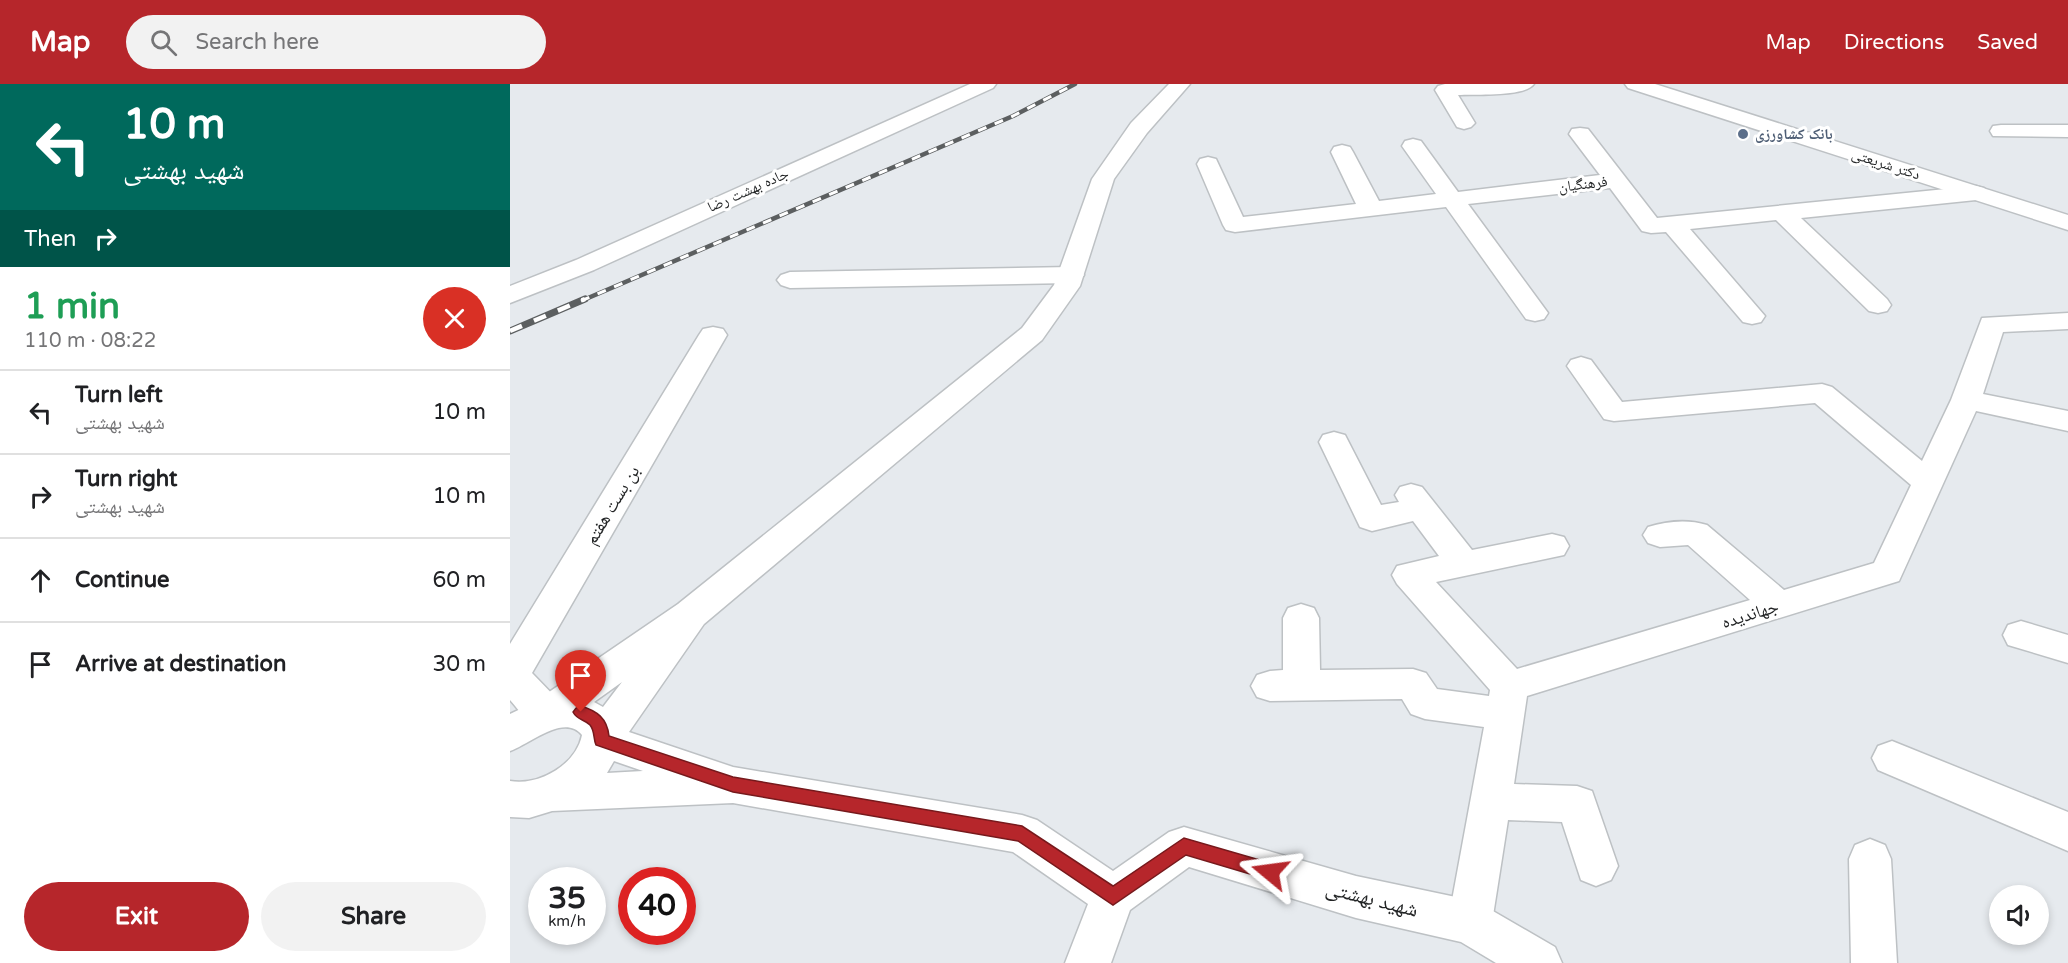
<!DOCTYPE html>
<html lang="en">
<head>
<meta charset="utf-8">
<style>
  body { margin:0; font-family:"Varela Round","Noto Naskh Arabic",sans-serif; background:#f2f2f2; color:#202124; height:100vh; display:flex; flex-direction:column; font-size:22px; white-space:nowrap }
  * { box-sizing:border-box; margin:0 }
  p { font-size:20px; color:#757577 }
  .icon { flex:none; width:33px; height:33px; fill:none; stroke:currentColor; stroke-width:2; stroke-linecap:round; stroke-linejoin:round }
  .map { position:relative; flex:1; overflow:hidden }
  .side { display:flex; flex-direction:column; background:#fff; width:510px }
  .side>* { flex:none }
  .banner { background:#00695c; color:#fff; overflow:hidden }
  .buttons { position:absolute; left:1479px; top:801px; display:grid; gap:12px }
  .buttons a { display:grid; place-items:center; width:60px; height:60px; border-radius:50%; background:#fff; box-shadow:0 3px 9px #0003; font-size:30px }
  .speed { position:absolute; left:18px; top:783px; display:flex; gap:12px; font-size:30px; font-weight:700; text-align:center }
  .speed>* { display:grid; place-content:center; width:78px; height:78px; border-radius:50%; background:#fff; box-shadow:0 3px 9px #0003; line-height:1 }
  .speed small { font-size:15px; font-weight:400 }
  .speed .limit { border:9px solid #d22; background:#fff; color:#111 }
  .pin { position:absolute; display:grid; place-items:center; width:51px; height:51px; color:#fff; margin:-62px -26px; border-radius:50% 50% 50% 0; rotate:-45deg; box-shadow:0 0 6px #0007 }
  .pin .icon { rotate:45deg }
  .me { position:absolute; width:66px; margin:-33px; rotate:286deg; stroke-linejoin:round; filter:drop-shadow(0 0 4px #0008) }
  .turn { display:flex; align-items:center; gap:21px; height:126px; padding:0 24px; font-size:27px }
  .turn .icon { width:78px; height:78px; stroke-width:2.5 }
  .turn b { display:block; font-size:42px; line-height:51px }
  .then { display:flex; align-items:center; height:57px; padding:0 24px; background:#0003; gap:12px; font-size:22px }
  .round { display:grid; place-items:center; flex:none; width:63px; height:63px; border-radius:32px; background:#f2f2f2 }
  .headline { display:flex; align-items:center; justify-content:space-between; height:102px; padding:0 24px }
  h1 { font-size:36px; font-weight:700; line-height:45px; color:#1e9e55 }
  .action { display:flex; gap:12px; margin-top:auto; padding:12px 24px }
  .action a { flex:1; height:69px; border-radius:36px; background:#b6262b; color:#fff; font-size:24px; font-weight:700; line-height:69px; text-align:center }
  .action a+a { background:#f2f2f2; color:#202124 }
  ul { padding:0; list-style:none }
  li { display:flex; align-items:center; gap:18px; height:84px; padding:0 24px; border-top:2px solid #e0e0e0 }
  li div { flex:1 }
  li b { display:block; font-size:22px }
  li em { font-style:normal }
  header { display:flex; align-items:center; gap:36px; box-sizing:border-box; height:84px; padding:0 30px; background:#b6262b; color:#fff }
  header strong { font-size:28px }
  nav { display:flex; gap:33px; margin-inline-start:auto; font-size:21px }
  .search { width:420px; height:54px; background:#f2f2f2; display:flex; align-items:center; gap:15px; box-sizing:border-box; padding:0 21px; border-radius:33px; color:#757577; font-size:22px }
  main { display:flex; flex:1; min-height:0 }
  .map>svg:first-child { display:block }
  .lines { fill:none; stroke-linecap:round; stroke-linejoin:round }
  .minor-casing { stroke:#bdc1c4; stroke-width:3 }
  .tertiary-casing { stroke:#bdc1c4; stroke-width:3 }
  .secondary-casing { stroke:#bdc1c4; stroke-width:3 }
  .minor { fill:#fff; fill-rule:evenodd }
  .tertiary { fill:#fff; fill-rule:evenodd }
  .secondary { fill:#fff; fill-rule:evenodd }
  .rail-far1-casing { stroke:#5c5f60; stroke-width:4.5 }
  .rail-casing { stroke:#5c5f60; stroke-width:7 }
  .rail-far1 { stroke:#fff; stroke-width:3; stroke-dasharray:9; stroke-linecap:butt }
  .rail { stroke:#fff; stroke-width:4.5; stroke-dasharray:13; stroke-linecap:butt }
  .route { fill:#b6262b; stroke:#76191c; stroke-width:1.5 }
  .service-dot { fill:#5c6f8a; stroke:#fff; stroke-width:2 }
  .labels { text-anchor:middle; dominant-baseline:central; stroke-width:6; stroke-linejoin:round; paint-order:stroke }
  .far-service-label { font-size:15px; font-weight:bold; fill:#4e5e75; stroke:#fff; text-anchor:start }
  .far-street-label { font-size:15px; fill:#232526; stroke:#fff }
  .street-label { font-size:18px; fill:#232526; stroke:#fff }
  .near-street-label { font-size:21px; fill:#232526; stroke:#fff }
</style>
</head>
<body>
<header>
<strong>Map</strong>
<div class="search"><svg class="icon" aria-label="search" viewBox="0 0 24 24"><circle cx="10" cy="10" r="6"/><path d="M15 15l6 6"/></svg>Search here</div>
<nav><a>Map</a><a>Directions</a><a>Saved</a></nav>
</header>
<main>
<section class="side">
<div class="banner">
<div class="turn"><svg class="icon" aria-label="left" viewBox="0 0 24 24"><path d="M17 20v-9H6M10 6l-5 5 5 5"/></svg><div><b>10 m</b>شهید بهشتی</div></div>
<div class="then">Then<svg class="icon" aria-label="right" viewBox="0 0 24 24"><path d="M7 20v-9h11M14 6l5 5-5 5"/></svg></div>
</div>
<div class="headline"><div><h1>1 min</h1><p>110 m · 08:22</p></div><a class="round" style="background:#d93025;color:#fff"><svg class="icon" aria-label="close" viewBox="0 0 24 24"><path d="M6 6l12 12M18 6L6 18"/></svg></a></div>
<ul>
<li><svg class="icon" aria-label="left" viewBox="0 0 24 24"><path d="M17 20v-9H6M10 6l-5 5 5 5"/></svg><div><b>Turn left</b><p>شهید بهشتی</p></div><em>10 m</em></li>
<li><svg class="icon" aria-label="right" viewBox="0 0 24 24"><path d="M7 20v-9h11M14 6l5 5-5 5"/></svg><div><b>Turn right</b><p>شهید بهشتی</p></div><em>10 m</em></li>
<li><svg class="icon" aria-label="ahead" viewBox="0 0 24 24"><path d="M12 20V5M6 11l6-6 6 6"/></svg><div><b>Continue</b></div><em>60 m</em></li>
<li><svg class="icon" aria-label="arrive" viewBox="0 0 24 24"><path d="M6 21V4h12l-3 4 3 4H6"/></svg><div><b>Arrive at destination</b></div><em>30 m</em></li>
</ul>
<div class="action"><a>Exit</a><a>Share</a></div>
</section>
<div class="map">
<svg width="1558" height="879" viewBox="0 0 1558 879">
  <rect width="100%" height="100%" fill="#e6eaee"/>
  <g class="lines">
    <defs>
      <path id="minor" d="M 935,0 L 1024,0 C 1015,13 965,10 948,11 L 965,39 L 961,43 L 954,45 L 947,43 L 925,6 L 928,2 Z
        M 1491,41 L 1558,41 L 1558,53 L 1483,52 L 1480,47 L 1483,42 Z
        M 1070,44 L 1078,45 L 1147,134 L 1466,102 L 1474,104 L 1478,109 L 1474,114 L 1466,116 L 1291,134 L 1377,215 L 1381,221 L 1377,227 L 1368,229 L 1359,227 L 1266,136 L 1180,145 L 1255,232 L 1251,238 L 1242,240 L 1233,238 L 1156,148 L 1141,149 L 1132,147 L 1100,104 L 958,120 L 1038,229 L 1034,235 L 1025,237 L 1016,235 L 936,123 L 725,148 L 716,146 L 713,141 L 687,80 L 690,75 L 698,73 L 706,75 L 733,133 L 846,120 L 821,68 L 824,63 L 832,61 L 840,63 L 843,68 L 869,117 L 926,110 L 892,62 L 895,57 L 903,55 L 911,57 L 948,108 L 1090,91 L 1059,50 L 1062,45 Z
        M 561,183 L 570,186 L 574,191 L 570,196 L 561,199 L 280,204 L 271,201 L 267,196 L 271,191 L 280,188 Z
        M 1558,229 L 1558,245 L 1493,248 L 1473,310 L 1558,327 L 1558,347 L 1466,327 L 1389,497 L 1017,612 L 1004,700 L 1067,702 L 1082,707 L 1108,782 L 1101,796 L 1086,802 L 1071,796 L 1052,738 L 998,736 L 982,838 L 976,853 L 960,860 L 944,853 L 938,838 L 974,643 L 915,635 L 901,630 L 892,615 L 760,617 L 747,613 L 741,602 L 747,591 L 760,587 L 773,586 L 773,534 L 778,524 L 791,520 L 804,524 L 809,534 L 810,586 L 903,585 L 916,589 L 927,605 L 979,612 L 980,606 L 887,500 L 882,491 L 887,482 L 929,472 L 903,437 L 862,447 L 850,443 L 809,358 L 813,351 L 824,348 L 835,351 L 871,421 L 889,418 L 885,411 L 890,403 L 901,400 L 912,403 L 962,466 L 1042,450 L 1054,453 L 1059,462 L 1054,471 L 926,498 L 1007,585 L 1240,516 L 1178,461 L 1150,463 L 1138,459 L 1133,451 L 1138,443 C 1157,437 1178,435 1197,441 L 1274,506 L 1364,479 L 1401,401 L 1305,319 L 1104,337 L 1094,335 L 1057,282 L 1061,276 L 1071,273 L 1081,276 L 1112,318 L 1312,300 L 1322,303 L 1412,377 L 1441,316 L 1472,234 Z
        M 203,243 L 213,245 L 217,251 L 22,589 L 51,619 L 56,630 L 51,641 C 23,651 17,635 0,616 L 0,560 L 189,251 L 193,245 Z
        M 1511,537 L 1558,551 L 1558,579 L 1498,561 L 1493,551 L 1498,541 Z
        M 1382,657 L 1558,728 L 1558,767 L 1368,686 L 1362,674 L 1368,662 Z
        M 1360,755 L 1375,761 L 1381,775 L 1387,879 L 1341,879 L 1339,775 L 1345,761 Z"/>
      <path id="tertiary" d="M 460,0 L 486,0 L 483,4 L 84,186 L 0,219 L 0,202 L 66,176 Z
        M 659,0 L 680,0 L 637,49 L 604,95 L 570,202 L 532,256 L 194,540 L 119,648 L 223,683 L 512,731 L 527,736 L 603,787 L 659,748 L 674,743 L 846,792 L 960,816 L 976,823 L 1045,863 L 1052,879 L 986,879 L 951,858 L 846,834 L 679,783 L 620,826 L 601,879 L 555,879 L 578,820 L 503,768 L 223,719 L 42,727 L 19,734 L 0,733 L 0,697 C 29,702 66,681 72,651 C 54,629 20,660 0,667 L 0,630 L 23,619 L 168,520 L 512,244 L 544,201 L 582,95 L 621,39 ZM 112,598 L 93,623 L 84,618 ZM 104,677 L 133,687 L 97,689 Z"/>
      <path id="secondary" d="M 1115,0 L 1145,0 L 1558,131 L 1558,146 L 1118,4 Z"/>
    </defs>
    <use href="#minor" class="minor-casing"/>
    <use href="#tertiary" class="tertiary-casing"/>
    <use href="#secondary" class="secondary-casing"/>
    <use href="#minor" class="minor"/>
    <use href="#tertiary" class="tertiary"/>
    <use href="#secondary" class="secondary"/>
    <defs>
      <path id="rail-far1" d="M 71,217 L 503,32 L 565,0"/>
      <path id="rail" d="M 0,247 L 75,215"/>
    </defs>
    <use href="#rail-far1" class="rail-far1-casing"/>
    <use href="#rail" class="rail-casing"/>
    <use href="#rail-far1" class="rail-far1"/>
    <use href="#rail" class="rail"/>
  </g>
  <path class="route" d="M 71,622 C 87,627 97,634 99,652 L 223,693 L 512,742 L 603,802 L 674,754 L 760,779 L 766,782 L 769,788 L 766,794 L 760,796 L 676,771 L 603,821 L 508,757 L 223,708 L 86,661 C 83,654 85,647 80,641 C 74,635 67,636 63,628 L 66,624 Z"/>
  <circle class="service-dot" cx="1233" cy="50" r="6"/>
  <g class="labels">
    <g class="far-service-label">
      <text x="1245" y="50">بانک کشاورزی</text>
    </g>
    <g class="far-street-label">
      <text transform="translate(1376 80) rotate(18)">دکتر شریعتی</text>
      <text transform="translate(1073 100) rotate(-7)">فرهنگیان</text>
      <text transform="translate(238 106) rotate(-24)">جاده بهشت رضا</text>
    </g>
    <g class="street-label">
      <text transform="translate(102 421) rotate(-59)">بن بست هفتم</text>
      <text transform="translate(1240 530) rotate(-17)">جهاندیده</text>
    </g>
    <g class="near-street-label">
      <text transform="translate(862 815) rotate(14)">شهید بهشتی</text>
    </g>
  </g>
</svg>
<div class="buttons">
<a><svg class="icon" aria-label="sound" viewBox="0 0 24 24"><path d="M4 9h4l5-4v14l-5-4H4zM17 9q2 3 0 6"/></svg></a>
</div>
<div class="speed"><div>35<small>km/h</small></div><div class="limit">40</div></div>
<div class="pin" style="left:71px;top:628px;background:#d93025"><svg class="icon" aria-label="arrive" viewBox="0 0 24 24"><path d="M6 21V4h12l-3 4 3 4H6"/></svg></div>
<svg class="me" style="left:760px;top:788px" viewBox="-20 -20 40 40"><path d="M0-17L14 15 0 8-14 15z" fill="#b6262b" stroke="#fff" stroke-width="4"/></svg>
</div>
</main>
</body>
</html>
